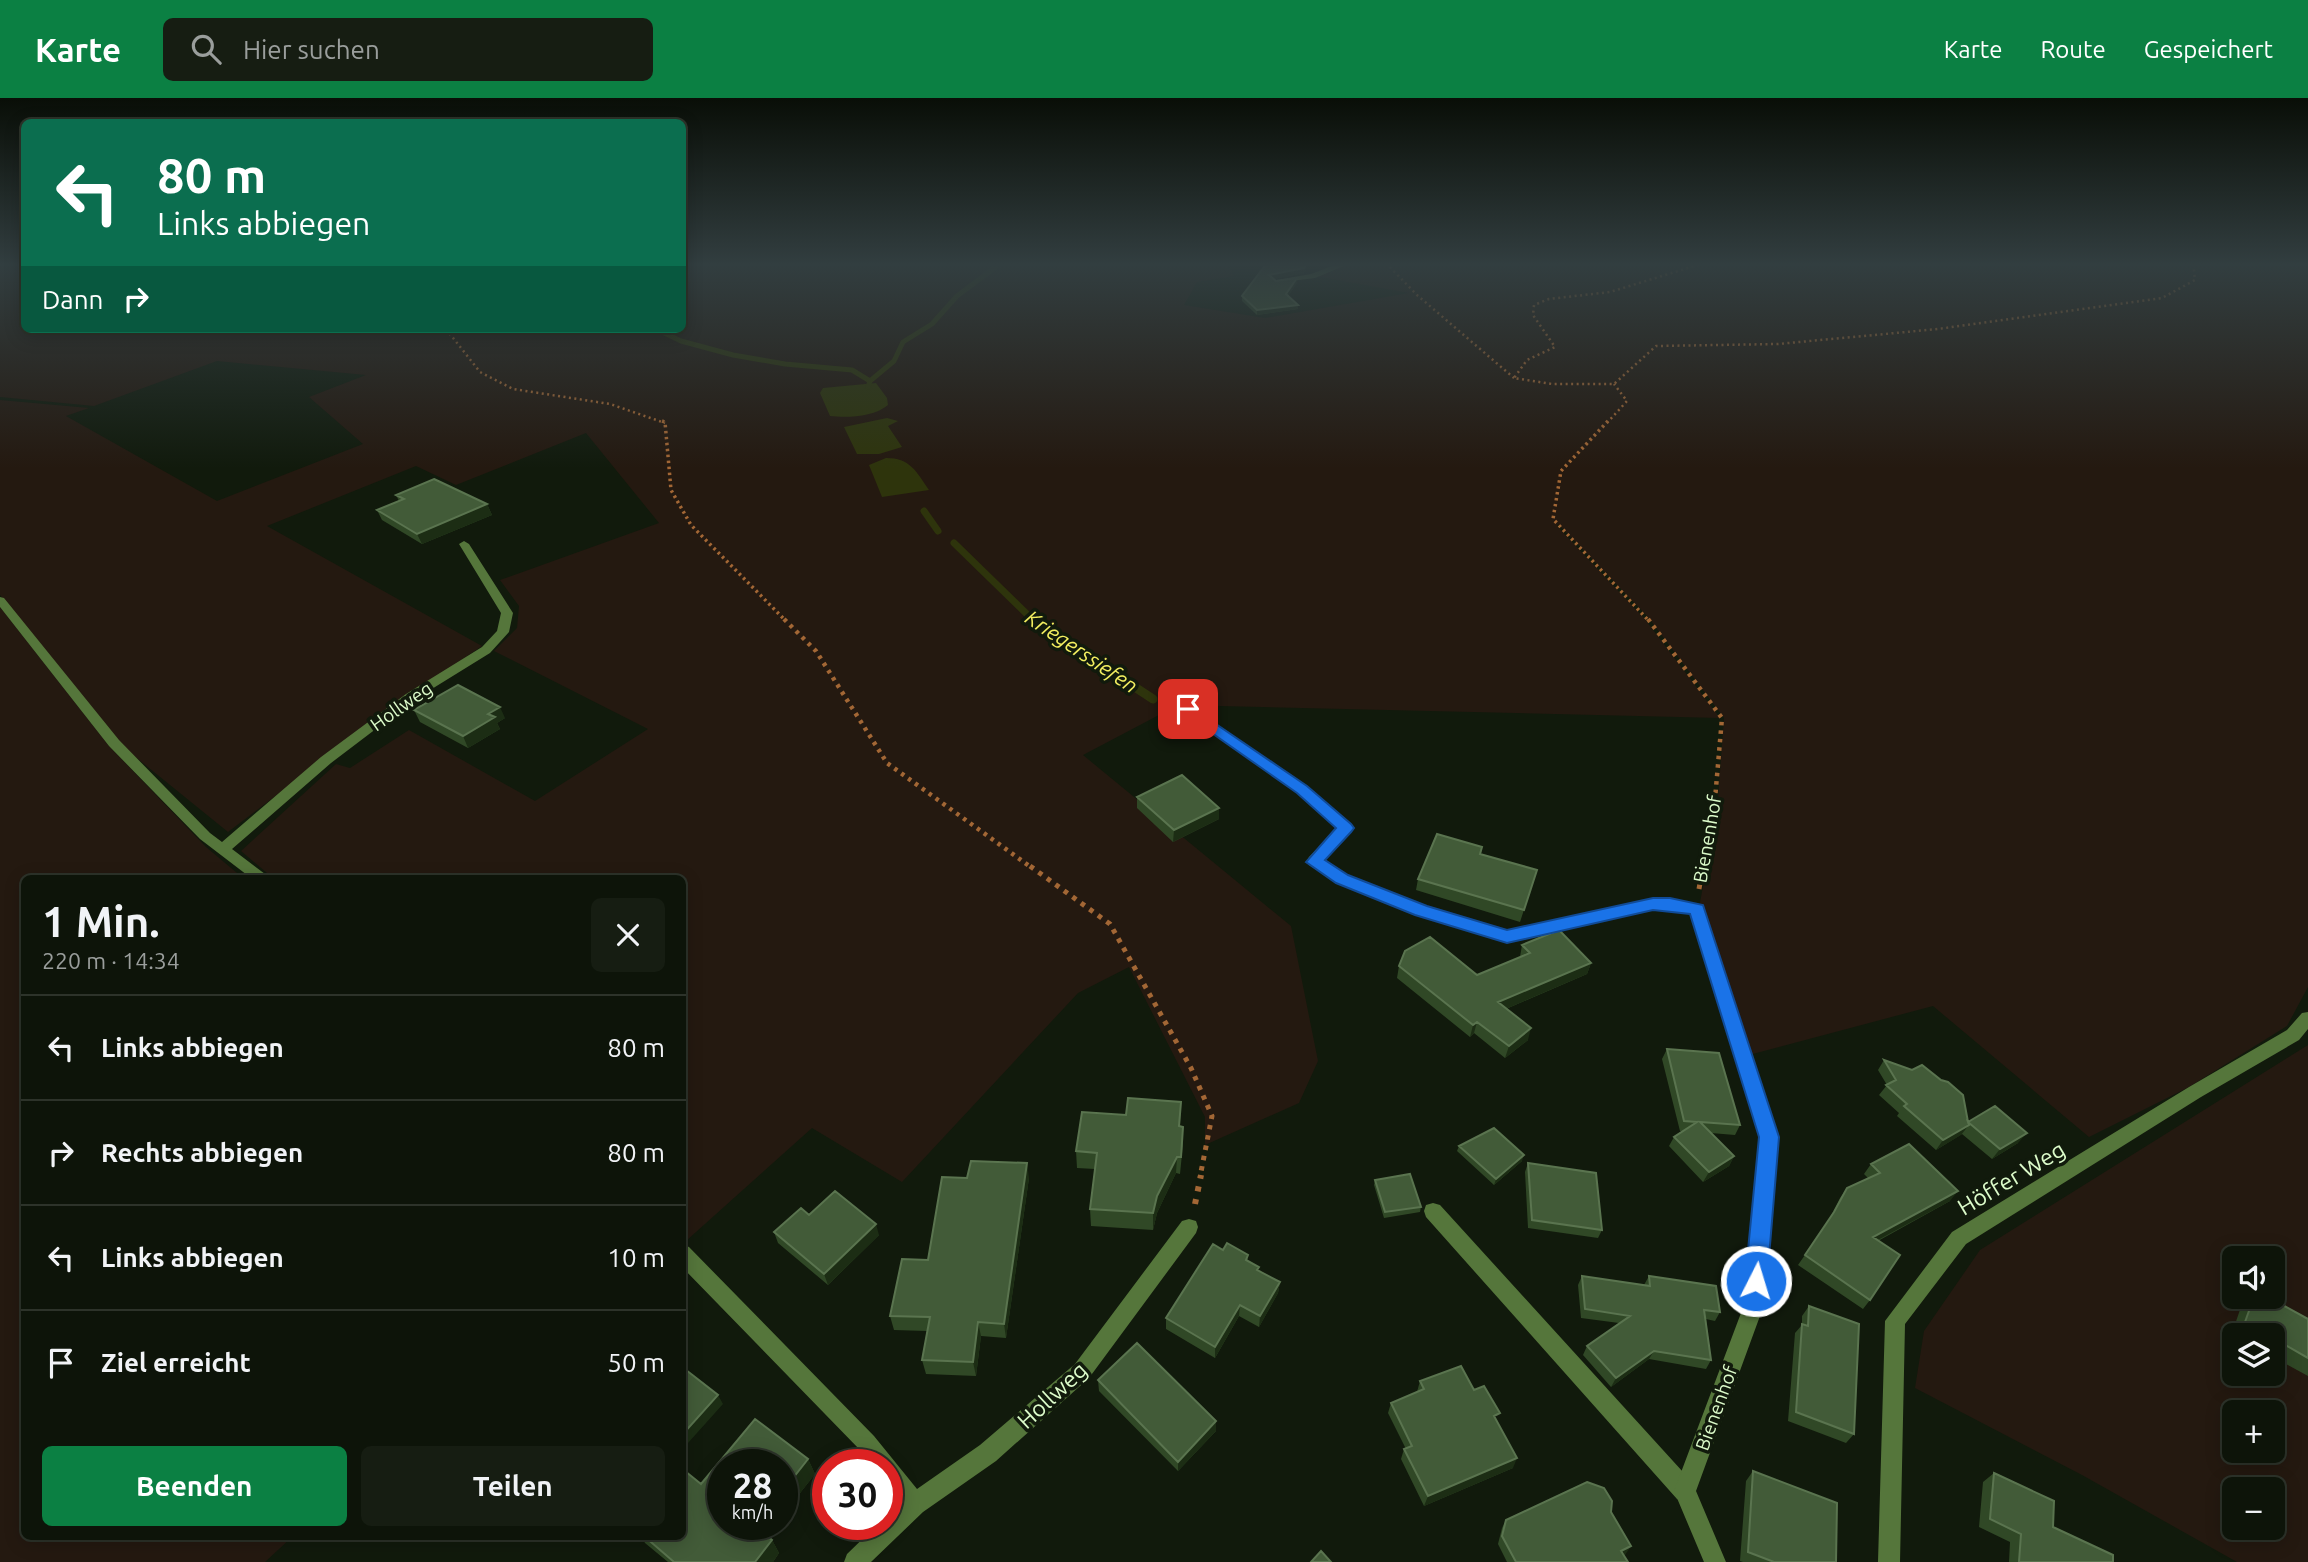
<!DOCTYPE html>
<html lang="de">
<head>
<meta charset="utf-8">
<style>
  body { margin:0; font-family:Ubuntu,sans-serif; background:#161d12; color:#f1f3f6; height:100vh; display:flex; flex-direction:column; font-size:26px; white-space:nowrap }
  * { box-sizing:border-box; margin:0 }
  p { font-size:23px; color:#9a9e9c }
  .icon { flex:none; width:38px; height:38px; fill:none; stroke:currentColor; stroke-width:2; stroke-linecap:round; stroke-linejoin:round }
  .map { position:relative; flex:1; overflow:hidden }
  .sheet { position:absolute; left:21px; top:777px; width:665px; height:665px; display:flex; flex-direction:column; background:#0d1409; border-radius:10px; box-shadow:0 4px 18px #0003,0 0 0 2px #2d332a }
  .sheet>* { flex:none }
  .guide { position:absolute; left:21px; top:21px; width:665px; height:214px; border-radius:10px; box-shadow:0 4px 18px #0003,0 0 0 2px #2d332a; background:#0b6e4f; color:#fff; overflow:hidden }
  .fabs { position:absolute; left:2222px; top:1148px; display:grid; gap:14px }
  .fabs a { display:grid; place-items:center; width:63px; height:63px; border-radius:10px; background:#0d1409; box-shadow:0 4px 18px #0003,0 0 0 2px #2d332a; font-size:35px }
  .speed { position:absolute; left:707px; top:1351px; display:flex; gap:14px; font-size:35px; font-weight:700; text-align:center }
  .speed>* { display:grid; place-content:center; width:91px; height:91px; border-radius:50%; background:#0d1409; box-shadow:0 4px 18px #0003,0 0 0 2px #2d332a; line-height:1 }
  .speed small { font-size:18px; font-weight:400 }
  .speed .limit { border:10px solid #d22; background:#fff; color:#111 }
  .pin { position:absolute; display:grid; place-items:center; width:60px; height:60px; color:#fff; margin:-30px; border-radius:14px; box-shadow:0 4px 10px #0006 }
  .me { position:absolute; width:77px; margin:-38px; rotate:5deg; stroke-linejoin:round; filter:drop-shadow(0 0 5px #0008) }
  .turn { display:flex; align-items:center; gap:24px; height:147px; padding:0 21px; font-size:32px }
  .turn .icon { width:91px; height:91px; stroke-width:2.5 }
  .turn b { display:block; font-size:49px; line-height:60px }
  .then { display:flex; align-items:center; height:66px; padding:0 21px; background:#0003; gap:14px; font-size:26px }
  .round { display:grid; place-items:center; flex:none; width:74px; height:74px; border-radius:10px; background:#161d12 }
  .overview { display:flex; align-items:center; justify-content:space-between; height:119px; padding:0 21px }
  h1 { font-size:42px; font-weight:700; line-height:52px }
  .primary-button { display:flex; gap:14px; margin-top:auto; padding:14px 21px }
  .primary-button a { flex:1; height:80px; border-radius:10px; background:#0b8043; color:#fff; font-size:28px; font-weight:700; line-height:80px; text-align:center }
  .primary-button a+a { background:#161d12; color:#f1f3f6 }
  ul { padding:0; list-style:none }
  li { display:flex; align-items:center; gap:21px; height:105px; padding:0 21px; border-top:2px solid #2d332a }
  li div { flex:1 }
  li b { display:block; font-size:26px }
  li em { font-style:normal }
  header { display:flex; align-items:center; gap:42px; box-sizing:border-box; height:98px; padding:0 35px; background:#0b8043; color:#fff }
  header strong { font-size:33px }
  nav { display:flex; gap:38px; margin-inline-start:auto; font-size:24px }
  .search { width:490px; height:63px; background:#161d12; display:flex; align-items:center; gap:18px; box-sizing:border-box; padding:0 24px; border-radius:10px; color:#9a9e9c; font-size:26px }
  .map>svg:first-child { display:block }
  .green { fill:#241910; fill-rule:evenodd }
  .water { fill:#2e340c }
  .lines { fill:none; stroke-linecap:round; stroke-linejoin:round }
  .stream-far2 { stroke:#2e340c; stroke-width:5 }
  .stream-far1 { stroke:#2e340c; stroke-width:7 }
  .stream { stroke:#2e340c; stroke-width:9 }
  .path-far4 { stroke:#a36735; stroke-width:2.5; stroke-dasharray:2 3.5; stroke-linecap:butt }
  .path-far3 { stroke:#a36735; stroke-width:3.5; stroke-dasharray:2.5 3.5; stroke-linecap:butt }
  .path-far2 { stroke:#a36735; stroke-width:4.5; stroke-dasharray:3.5 5; stroke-linecap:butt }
  .path-far1 { stroke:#a36735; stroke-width:5; stroke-dasharray:4.5 6; stroke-linecap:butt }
  .path { stroke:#a36735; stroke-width:6; stroke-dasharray:5 8; stroke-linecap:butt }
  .lane { fill:#55763b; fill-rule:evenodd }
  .street { fill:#55763b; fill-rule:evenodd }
  .wall { fill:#304826 }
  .shaded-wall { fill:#1c2d14 }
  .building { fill:#425b38; stroke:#5a744f; stroke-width:2 }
  .route { fill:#1a73e8; stroke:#114b97; stroke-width:2 }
  .labels { text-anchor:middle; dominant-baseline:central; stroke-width:7; stroke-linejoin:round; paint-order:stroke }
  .street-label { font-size:19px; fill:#dcfbca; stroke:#111a0c }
  .water-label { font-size:21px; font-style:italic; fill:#f3ef60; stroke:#111a0c }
  .near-street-label { font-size:23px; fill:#dcfbca; stroke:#111a0c }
</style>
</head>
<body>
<header>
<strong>Karte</strong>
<div class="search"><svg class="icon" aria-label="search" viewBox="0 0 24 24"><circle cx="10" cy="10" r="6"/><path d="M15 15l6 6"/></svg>Hier suchen</div>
<nav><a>Karte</a><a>Route</a><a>Gespeichert</a></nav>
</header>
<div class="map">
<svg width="2308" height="1464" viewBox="0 0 2308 1464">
  <rect width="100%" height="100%" fill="#111a0c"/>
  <path class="green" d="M 0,165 L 24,165 L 24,231 L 682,231 L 683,165 L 1226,165 L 1234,178 L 1197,184 L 1184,207 L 1265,220 L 1409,195 L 1315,178 L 1353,165 L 2308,165 L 2308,889 L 2287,928 L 2189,989 L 2089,1039 L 1933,908 L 1745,958 L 1698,815 L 1717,714 L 1724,620 L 1648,519 L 1558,426 L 1557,428 L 1644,520 L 1720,620 L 1178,607 L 1083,657 L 1291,828 L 1318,963 L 1299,1005 L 1205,1047 L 1205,1019 L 1129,869 L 1078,895 L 902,1084 L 812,1030 L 686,1143 L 682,1140 L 682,780 L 273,780 L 241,753 L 336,666 L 350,670 L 409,632 L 535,703 L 648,631 L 494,553 L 517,530 L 519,508 L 500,482 L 659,425 L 586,335 L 456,387 L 416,368 L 267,428 L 482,548 L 408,598 L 228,734 L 117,644 L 0,497 L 0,302 L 89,310 L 66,318 L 217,403 L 363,346 L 309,299 L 366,277 L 217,263 L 94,308 L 0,299 Z
    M 0,509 L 109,648 L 206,749 L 243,780 L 24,780 L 24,1438 L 292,1439 L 265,1464 L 0,1464 Z
    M 2308,947 L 2308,1464 L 2237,1464 L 2082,1377 L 1915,1290 L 1924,1233 L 1980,1152 ZM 2235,1160 L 2273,1160 L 2273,1199 L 2235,1199 ZM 2235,1237 L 2273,1237 L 2273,1276 L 2235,1276 ZM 2235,1314 L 2273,1314 L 2273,1353 L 2235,1353 ZM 2235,1391 L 2273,1391 L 2273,1430 L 2235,1430 Z"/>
  <path class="water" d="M 876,285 L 887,300 L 888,307 C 874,319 847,320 830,318 L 820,295 L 823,290 Z
    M 887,320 L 898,323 L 888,328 L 902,349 L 879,356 L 857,356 L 844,329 Z
    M 886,360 C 910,360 916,373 929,392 L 882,399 L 869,367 Z"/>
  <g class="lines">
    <path class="stream-far2" d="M 656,231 L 681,243 L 733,257 L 785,266 L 852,272 L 870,283
      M 868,289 L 870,283 L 894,263 L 903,244 L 932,226 L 957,198 L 1001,165"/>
    <path class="stream-far1" d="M 924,413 L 938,433
      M 954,445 L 1034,523"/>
    <path class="stream" d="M 1031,521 L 1153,601"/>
    <path class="path-far4" d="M 1386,165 L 1417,197 L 1514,280
      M 1704,165 L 1610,194 L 1549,201 L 1534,207 L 1533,217 L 1555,249 L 1527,262 L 1514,280 L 1552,286 L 1614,286 L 1656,248 L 1778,246 L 1938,231 L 2162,200 L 2195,182 L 2193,165
      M 446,231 L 480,274 L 513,291 L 610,306 L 665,325
      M 1607,325 L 1627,303 L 1614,286"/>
    <path class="path-far3" d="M 662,323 L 665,324 L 671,392 L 691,427 L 786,523
      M 1608,323 L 1561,373 L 1553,421 L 1649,523"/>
    <path class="path-far2" d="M 784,521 L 816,553 L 887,665 L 1032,770
      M 1648,521 L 1722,620 L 1714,713 L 1703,770"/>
    <path class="path-far1" d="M 1030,768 L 1110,826 L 1191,970 L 1212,1018 L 1200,1079
      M 1699,791 L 1703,768"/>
    <path class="path" d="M 1195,1106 L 1201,1077"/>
    <path class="lane" d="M 464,443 L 469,446 L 513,515 L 509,534 L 490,555 L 414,602 L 331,665 L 232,751 L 265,776 L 267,780 L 251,780 L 200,741 L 109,648 L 0,509 L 0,499 L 4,500 L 119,642 L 210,735 L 222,744 L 321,659 L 406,596 L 482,549 L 497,533 L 501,515 L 459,446 Z
      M 1188,607 L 1307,689 L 1351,727 L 1353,730 L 1351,733 L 1323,762 L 1347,777 L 1426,808 L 1507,832 L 1653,801 C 1670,801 1686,803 1702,807 L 1704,811 L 1702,815 C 1688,818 1669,811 1653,811 L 1507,844 L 1416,816 L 1337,785 L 1309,767 L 1307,763 L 1309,759 L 1338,730 L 1297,695 L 1184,614 L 1182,611 L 1184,608 Z
      M 1433,1105 L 1440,1107 L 1693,1385 L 1696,1393 L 1693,1401 L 1685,1404 L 1677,1401 L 1426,1119 L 1424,1113 L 1426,1107 Z"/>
    <path class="street" d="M 1340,165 L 1351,165 L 1315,180 L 1275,185 L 1271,183 L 1311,176 Z
      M 1697,806 L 1702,807 L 1704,811 L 1778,1039 L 1764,1207 L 1696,1393 L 1726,1464 L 1704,1464 L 1674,1393 L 1744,1207 L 1760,1039 L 1690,811 L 1692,807 Z
      M 2308,914 L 2308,931 L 2299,942 L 2201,999 L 1966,1146 L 1905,1226 L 1900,1464 L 1878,1464 L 1885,1223 L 1952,1134 L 2189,989 L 2287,932 L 2302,915 Z
      M 1189,1121 L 1196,1123 L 1198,1129 L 1196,1135 L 1089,1280 L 996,1363 L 923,1414 L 871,1464 L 844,1464 L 847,1456 L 878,1426 L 887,1426 L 887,1417 L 900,1405 L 887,1388 L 887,1367 L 870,1367 L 860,1352 L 682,1169 L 682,1146 L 689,1149 L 874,1338 L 917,1391 L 980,1347 L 1075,1266 L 1182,1123 Z"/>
  </g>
  <path class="wall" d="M 1267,165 L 1304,175 L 1273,181 L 1276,183 L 1297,180 L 1297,185 L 1288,198 L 1298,207 L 1298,211 L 1257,217 L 1242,203 L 1242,198 Z
    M 396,397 L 487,406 L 492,417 L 422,446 L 382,422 L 377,412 L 399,403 Z
    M 414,612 L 505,620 L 497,625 L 500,631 L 468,650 L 420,624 Z
    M 1137,699 L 1219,721 L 1173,744 L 1137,710 Z
    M 1482,749 L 1481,756 L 1537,772 L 1520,824 L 1416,792 L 1418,781 Z
    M 1522,847 L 1591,865 L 1587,876 L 1506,911 L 1528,942 L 1505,960 L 1474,935 L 1470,939 L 1397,880 L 1399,868 L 1477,877 L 1520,859 Z
    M 1667,951 L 1740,1027 L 1735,1037 L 1711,1035 L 1734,1058 L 1729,1068 L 1703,1084 L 1669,1048 L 1674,1039 L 1682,1033 L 1680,1033 L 1662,961 Z
    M 1884,962 L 1968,1024 L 2018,1045 L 1992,1061 L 1962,1036 L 1936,1052 L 1897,1018 L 1899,1015 L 1879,997 L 1887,987 L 1878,972 Z
    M 1181,1004 L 1180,1028 L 1183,1046 L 1180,1076 L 1176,1075 L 1157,1115 L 1153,1132 L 1091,1128 L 1090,1111 L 1095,1071 L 1077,1070 L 1076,1053 L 1126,1017 Z
    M 1459,1048 L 1522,1063 L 1494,1087 L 1457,1053 Z
    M 1528,1065 L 1602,1132 L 1598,1140 L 1528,1130 L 1525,1074 Z
    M 1871,1066 L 1950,1103 L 1878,1143 L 1870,1202 L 1863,1211 L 1798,1167 L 1828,1124 L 1840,1100 L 1847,1090 L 1868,1080 L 1864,1076 Z
    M 967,1080 L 1029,1080 L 1006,1240 L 981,1238 L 976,1278 L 926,1276 L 922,1262 L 927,1233 L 894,1232 L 890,1218 L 928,1162 Z
    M 1375,1082 L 1421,1109 L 1420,1114 L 1384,1120 L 1374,1087 Z
    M 809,1117 L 879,1137 L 828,1187 L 778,1145 L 774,1134 Z
    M 1223,1152 L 1248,1157 L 1247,1163 L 1259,1169 L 1258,1172 L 1280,1184 L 1278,1195 L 1259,1229 L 1239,1218 L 1215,1260 L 1166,1231 L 1166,1220 Z
    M 1582,1178 L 1644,1187 L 1649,1178 L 1720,1214 L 1715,1223 L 1706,1221 L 1711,1262 L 1706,1271 L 1649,1261 L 1611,1289 L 1583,1257 L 1587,1248 L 1619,1225 L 1581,1220 L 1578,1187 Z
    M 2248,1199 L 2268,1199 L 2308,1221 L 2308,1278 L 2273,1259 L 2273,1237 L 2236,1237 L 2232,1235 L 2243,1203 Z
    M 1809,1208 L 1854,1336 L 1846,1345 L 1788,1323 L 1795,1235 L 1802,1227 L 1802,1218 Z
    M 1098,1282 L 1216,1323 L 1216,1333 L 1178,1373 L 1099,1293 Z
    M 1420,1283 L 1474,1292 L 1497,1324 L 1513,1370 L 1424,1408 L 1401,1361 L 1404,1351 L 1406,1351 L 1388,1315 L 1391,1305 L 1417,1294 Z
    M 755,1321 L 808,1361 L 815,1376 L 782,1418 L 782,1367 L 723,1367 L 723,1426 L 775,1426 L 766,1438 L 772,1442 L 779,1455 L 773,1464 L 668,1464 L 645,1445 L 641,1438 L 682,1438 L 682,1376 L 685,1373 L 701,1386 Z
    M 1753,1373 L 1836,1464 L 1743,1464 L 1740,1463 L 1746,1383 Z
    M 1994,1375 L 2053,1429 L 2113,1464 L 2009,1464 L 2010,1444 L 1979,1429 L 1983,1384 Z
    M 1611,1414 L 1625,1457 L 1624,1457 L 1628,1464 L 1507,1464 L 1498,1446 L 1502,1430 L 1506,1422 Z"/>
  <path class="shaded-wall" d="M 1307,165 L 1310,165 L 1304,175 L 1269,182 L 1269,177 Z
    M 1297,180 L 1297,185 L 1286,201 L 1286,196 Z
    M 1298,207 L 1298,211 L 1257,217 L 1257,212 Z
    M 487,406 L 492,417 L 422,446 L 417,436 Z
    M 500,609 L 505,620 L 497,625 L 500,631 L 468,650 L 463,638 L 488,616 Z
    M 1219,710 L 1219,721 L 1173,744 L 1174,732 Z
    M 1591,865 L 1587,876 L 1494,916 L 1498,904 Z
    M 1477,924 L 1474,935 L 1470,939 L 1473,927 Z
    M 1531,930 L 1528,942 L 1505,960 L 1509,948 Z
    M 1969,1027 L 1961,1037 L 1936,1052 L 1943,1042 Z
    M 2027,1035 L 2018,1045 L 1992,1061 L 2000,1051 Z
    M 1524,1057 L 1522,1063 L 1494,1087 L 1496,1081 Z
    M 1734,1058 L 1729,1068 L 1703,1084 L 1709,1074 Z
    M 1177,1059 L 1176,1075 L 1157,1115 L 1153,1132 L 1153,1115 L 1157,1098 Z
    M 1027,1065 L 1029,1080 L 1006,1240 L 1004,1226 Z
    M 1958,1093 L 1950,1103 L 1865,1149 L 1873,1139 Z
    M 876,1126 L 879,1137 L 828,1187 L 824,1176 Z
    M 1280,1184 L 1278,1195 L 1259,1229 L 1260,1218 Z
    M 1240,1207 L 1239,1218 L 1215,1260 L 1215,1249 Z
    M 978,1224 L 981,1238 L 976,1278 L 973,1264 Z
    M 1654,1253 L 1649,1261 L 1611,1289 L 1616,1280 Z
    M 718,1297 L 723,1306 L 688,1345 L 683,1336 Z
    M 1216,1323 L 1216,1333 L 1178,1373 L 1178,1364 Z
    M 1517,1360 L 1513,1370 L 1424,1408 L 1428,1398 Z
    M 808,1361 L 815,1376 L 782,1418 L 782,1394 Z
    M 757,1426 L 775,1426 L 763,1442 L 755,1429 Z
    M 772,1442 L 779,1455 L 773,1464 L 755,1464 Z
    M 1631,1448 L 1625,1457 L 1615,1461 L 1621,1453 Z"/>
  <path class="building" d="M 1267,165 L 1307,165 L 1304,170 L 1269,177 L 1276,183 L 1297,180 L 1286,196 L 1298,207 L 1257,212 L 1242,198 Z
    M 434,381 L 487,406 L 417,436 L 377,412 L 404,401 L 396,397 Z
    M 458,587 L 500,609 L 488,616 L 495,619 L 463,638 L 414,612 Z
    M 1182,677 L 1219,710 L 1174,732 L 1137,699 Z
    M 1437,736 L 1482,749 L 1480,756 L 1537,772 L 1524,812 L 1418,781 Z
    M 1559,832 L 1591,865 L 1498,904 L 1531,930 L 1509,948 L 1477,924 L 1473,927 L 1399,868 L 1405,853 L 1430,839 L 1477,877 L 1530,855 L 1522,847 Z
    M 1667,951 L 1719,955 L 1740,1027 L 1700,1024 L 1734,1058 L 1709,1074 L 1674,1039 L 1697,1024 L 1684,1023 Z
    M 1884,962 L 1912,972 L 1922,967 L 1941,982 L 1948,984 L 1963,997 L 1968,1024 L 1995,1008 L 2027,1035 L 2000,1051 L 1968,1024 L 1969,1027 L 1943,1042 L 1904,1008 L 1907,1006 L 1886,987 L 1896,982 Z
    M 1128,1000 L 1181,1004 L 1179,1028 L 1183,1029 L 1181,1059 L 1177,1059 L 1157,1098 L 1153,1115 L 1090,1111 L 1097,1055 L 1076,1053 L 1082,1014 L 1126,1017 Z
    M 1494,1030 L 1524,1057 L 1496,1081 L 1459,1048 Z
    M 1909,1046 L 1958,1093 L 1873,1139 L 1900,1157 L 1870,1202 L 1805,1157 L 1834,1114 L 1847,1090 L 1880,1075 L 1871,1066 Z
    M 971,1063 L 1027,1065 L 1004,1226 L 978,1224 L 973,1264 L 922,1262 L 930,1219 L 890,1218 L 902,1161 L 928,1162 L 942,1079 L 967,1080 Z
    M 1528,1065 L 1596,1075 L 1602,1132 L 1532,1122 Z
    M 1410,1076 L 1421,1109 L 1385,1114 L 1375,1082 Z
    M 835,1093 L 876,1126 L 824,1176 L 774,1134 L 801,1110 L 809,1117 Z
    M 1227,1145 L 1248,1157 L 1246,1162 L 1259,1169 L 1257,1172 L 1280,1184 L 1260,1218 L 1240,1207 L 1215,1249 L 1166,1220 L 1213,1146 L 1223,1152 Z
    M 1582,1178 L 1650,1188 L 1649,1178 L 1716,1188 L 1720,1214 L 1704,1212 L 1711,1262 L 1654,1253 L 1616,1280 L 1587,1248 L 1630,1218 L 1585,1211 Z
    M 2254,1199 L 2268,1199 L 2308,1221 L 2308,1260 L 2273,1240 L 2273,1237 L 2268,1237 L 2245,1224 Z
    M 1809,1208 L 1859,1226 L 1854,1336 L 1796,1314 L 1802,1226 L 1808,1228 Z
    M 1137,1245 L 1216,1323 L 1178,1364 L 1098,1282 Z
    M 1461,1268 L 1474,1292 L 1484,1288 L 1500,1315 L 1494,1318 L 1517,1360 L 1428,1398 L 1404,1351 L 1412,1348 L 1391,1305 L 1424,1291 L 1420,1283 Z
    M 686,1272 L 718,1297 L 683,1336 L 682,1276 Z
    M 755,1321 L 808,1361 L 782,1394 L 782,1367 L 723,1367 L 723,1426 L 757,1426 L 755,1429 L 772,1442 L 755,1464 L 674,1464 L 644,1438 L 682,1438 L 682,1376 L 685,1373 L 701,1386 Z
    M 1753,1373 L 1837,1405 L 1836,1464 L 1774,1464 L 1748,1454 Z
    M 1994,1375 L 2054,1403 L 2053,1429 L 2113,1457 L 2113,1464 L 2019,1464 L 2021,1436 L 1990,1421 Z
    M 1587,1384 L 1604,1390 L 1612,1403 L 1611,1414 L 1631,1448 L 1621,1453 L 1628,1464 L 1516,1464 L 1502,1438 L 1506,1422 Z
    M 1321,1453 L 1331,1464 L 1311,1464 Z"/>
  <linearGradient id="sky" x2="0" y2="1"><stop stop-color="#090e07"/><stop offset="0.45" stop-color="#323e40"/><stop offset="1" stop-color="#323e40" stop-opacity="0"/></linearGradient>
  <rect width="2308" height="370" fill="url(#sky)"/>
  <path class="route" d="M 1188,607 L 1307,688 L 1351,726 L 1354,730 L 1351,734 L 1325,762 L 1348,777 L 1427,808 L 1507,832 L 1653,800 L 1670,800 L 1703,807 L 1779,1039 L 1767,1183 L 1764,1190 L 1756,1193 L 1748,1190 L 1745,1183 L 1759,1039 L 1690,816 L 1653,812 L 1507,845 L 1415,817 L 1336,785 L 1306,764 L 1336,730 L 1297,695 L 1182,614 L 1180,611 Z"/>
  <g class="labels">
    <g class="street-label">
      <text transform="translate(401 608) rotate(-35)">Hollweg</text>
      <text transform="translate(1707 741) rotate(-80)">Bienenhof</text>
      <text transform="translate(1716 1310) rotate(-70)">Bienenhof</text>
    </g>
    <g class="water-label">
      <text transform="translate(1082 553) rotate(34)">Kriegerssiefen</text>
    </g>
    <g class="near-street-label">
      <text transform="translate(2011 1080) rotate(-31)">Höffer Weg</text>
      <text transform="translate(1052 1297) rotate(-43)">Hollweg</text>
    </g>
  </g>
</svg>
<div class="fabs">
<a><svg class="icon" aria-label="sound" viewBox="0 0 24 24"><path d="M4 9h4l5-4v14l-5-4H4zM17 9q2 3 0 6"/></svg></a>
<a><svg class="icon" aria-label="layers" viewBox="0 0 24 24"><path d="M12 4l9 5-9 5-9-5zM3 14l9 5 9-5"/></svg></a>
<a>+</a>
<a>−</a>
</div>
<div class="speed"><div>28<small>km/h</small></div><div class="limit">30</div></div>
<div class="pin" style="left:1188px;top:611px;background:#d93025"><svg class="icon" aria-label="arrive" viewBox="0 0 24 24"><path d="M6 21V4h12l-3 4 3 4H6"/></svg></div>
<svg class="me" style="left:1756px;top:1183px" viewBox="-20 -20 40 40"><circle r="17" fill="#1a73e8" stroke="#fff" stroke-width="3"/><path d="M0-11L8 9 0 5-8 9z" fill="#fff"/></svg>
<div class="guide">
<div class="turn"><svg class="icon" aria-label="left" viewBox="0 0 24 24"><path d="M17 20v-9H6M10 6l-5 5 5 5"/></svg><div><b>80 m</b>Links abbiegen</div></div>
<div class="then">Dann<svg class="icon" aria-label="right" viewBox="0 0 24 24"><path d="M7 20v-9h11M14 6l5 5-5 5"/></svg></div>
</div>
<section class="sheet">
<div class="overview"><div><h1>1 Min.</h1><p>220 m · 14:34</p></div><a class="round"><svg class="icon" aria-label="close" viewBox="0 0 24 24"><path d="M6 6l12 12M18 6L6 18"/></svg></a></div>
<ul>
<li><svg class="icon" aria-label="left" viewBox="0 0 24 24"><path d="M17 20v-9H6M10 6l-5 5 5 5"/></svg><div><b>Links abbiegen</b></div><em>80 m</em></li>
<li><svg class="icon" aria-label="right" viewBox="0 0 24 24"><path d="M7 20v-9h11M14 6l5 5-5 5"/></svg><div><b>Rechts abbiegen</b></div><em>80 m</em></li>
<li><svg class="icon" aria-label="left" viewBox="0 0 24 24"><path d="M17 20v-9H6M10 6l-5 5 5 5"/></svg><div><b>Links abbiegen</b></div><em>10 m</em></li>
<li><svg class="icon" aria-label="arrive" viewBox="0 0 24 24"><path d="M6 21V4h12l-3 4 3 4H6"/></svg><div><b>Ziel erreicht</b></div><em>50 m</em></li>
</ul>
<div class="primary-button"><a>Beenden</a><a>Teilen</a></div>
</section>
</div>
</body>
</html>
